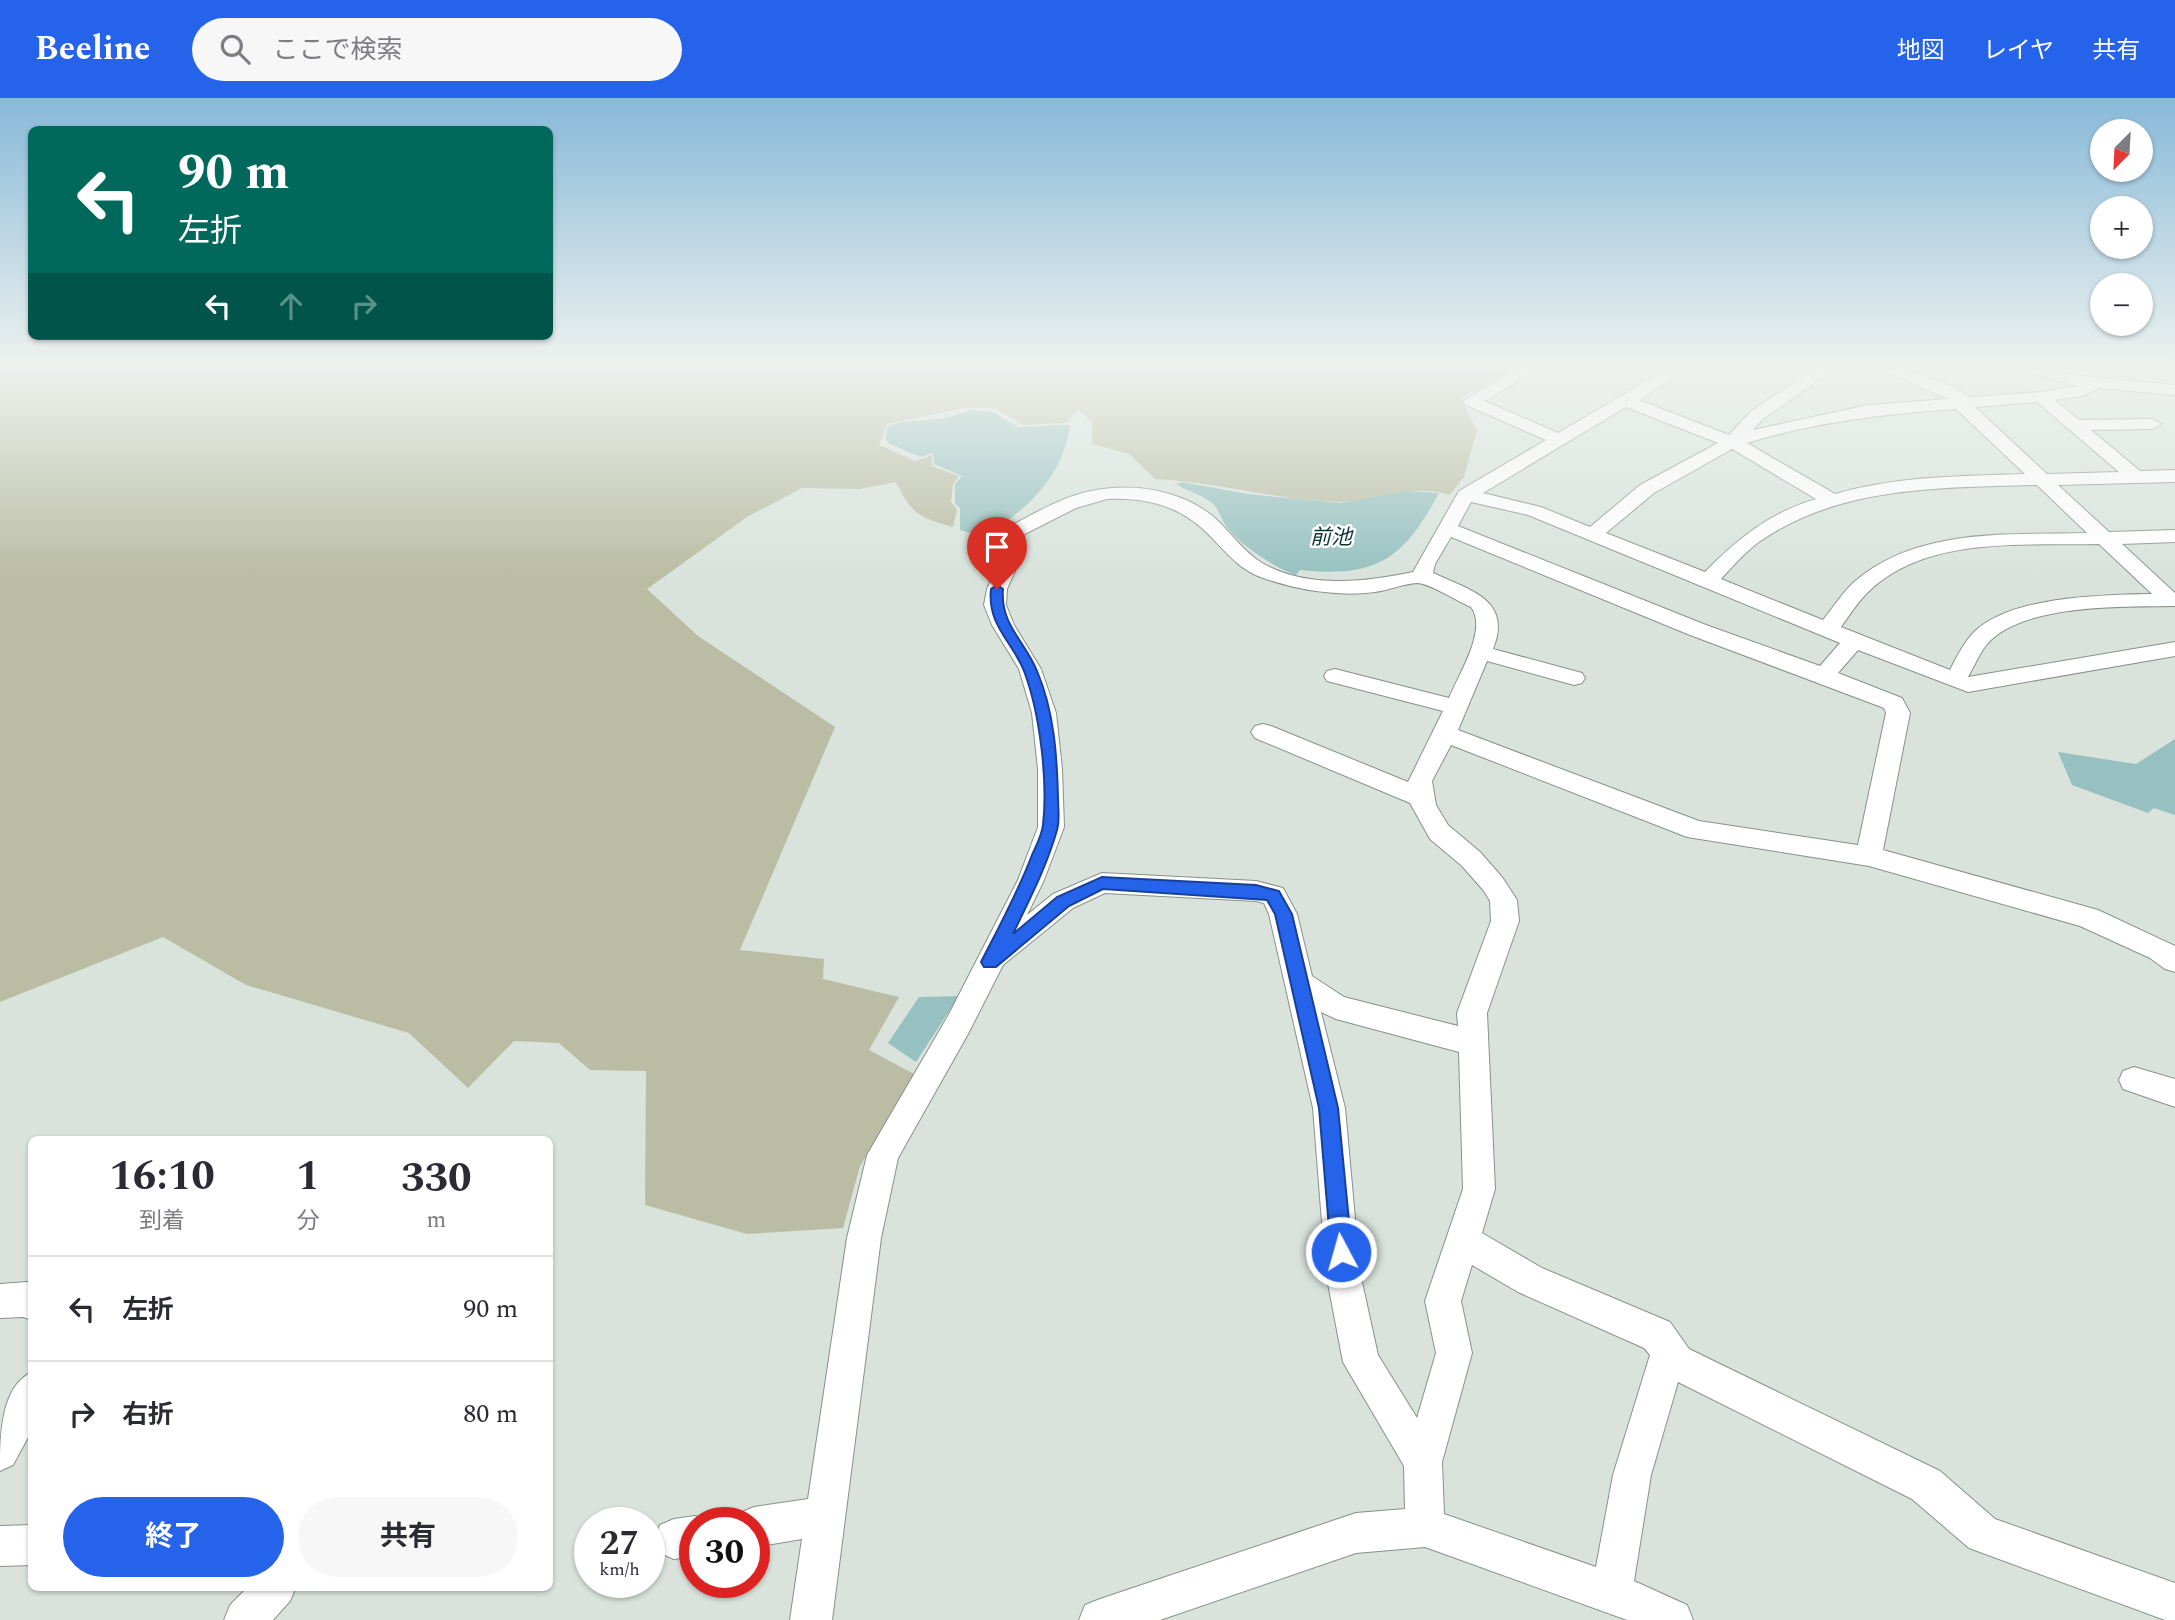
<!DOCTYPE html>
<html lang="ja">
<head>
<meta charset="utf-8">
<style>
  body { margin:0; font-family:Spectral,"Noto Sans JP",serif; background:#f7f7f7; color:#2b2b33; height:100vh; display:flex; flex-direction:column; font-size:26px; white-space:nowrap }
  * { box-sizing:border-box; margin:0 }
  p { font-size:23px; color:#7c7c81 }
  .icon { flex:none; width:38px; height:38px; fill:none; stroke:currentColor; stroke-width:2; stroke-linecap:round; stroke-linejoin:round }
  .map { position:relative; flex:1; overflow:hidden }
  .panel { position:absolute; left:28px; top:1038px; width:525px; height:455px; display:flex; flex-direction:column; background:#fff; border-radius:10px; box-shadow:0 2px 5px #0004 }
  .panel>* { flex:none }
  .top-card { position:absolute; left:28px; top:28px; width:525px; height:214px; border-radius:10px; box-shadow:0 2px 5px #0004; background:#00695c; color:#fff; overflow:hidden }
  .needle { width:46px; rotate:204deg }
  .fabs { position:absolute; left:2090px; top:21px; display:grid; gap:14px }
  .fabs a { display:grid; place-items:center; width:63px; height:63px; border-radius:50%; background:#fff; box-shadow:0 2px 5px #0004; font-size:35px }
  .speed { position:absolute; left:574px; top:1409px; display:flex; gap:14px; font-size:35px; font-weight:700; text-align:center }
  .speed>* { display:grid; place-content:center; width:91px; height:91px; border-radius:50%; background:#fff; box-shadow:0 2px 5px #0004; line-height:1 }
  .speed small { font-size:18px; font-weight:400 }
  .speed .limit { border:10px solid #d22; background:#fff; color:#111 }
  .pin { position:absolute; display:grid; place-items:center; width:60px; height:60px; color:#fff; margin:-72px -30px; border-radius:50% 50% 50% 0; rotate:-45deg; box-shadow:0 0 7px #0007 }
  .pin .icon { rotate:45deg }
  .me { position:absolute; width:77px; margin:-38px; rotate:354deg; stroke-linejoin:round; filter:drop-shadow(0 0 5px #0008) }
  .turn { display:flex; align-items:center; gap:24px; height:147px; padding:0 35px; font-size:32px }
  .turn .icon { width:91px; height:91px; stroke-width:2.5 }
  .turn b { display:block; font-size:49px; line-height:60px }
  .lanes { display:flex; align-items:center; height:66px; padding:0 35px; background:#0003; justify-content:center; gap:35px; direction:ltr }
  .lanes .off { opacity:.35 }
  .eta { display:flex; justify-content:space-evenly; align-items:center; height:119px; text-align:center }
  .eta b { font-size:42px; font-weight:700; line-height:49px }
  .cta { display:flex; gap:14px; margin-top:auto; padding:14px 35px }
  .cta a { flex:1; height:80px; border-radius:42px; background:#2563eb; color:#fff; font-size:28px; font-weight:700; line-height:80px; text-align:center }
  .cta a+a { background:#f7f7f7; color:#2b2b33 }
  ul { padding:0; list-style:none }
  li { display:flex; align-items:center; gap:21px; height:105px; padding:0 35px; border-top:2px solid #e1e1e2 }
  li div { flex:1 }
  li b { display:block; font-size:26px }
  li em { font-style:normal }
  header { display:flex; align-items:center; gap:42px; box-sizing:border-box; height:98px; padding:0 35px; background:#2563eb; color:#fff }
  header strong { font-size:33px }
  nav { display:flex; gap:38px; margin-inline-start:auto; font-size:24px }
  .search { width:490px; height:63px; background:#f7f7f7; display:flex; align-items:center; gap:18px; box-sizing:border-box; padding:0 24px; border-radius:38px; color:#7c7c81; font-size:26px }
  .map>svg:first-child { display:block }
  .green { fill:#babda3 }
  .water { fill:#96c1c0 }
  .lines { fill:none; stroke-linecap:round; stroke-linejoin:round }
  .minor-casing { stroke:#88918a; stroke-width:2 }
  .minor { fill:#fff; fill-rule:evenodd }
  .route { fill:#2563eb; stroke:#184099; stroke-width:2 }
  .labels { text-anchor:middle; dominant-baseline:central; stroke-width:5; stroke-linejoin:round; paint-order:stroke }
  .far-water-label { font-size:21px; font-style:italic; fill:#0a3535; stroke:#fff }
</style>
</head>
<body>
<header>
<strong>Beeline</strong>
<div class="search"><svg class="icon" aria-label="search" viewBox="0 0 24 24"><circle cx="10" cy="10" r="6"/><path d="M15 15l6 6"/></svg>ここで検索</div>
<nav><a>地図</a><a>レイヤ</a><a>共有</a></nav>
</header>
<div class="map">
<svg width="2175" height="1522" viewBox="0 0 2175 1522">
  <rect width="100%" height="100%" fill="#d9e3dc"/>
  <path class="green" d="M 0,266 L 1522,266 L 1460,300 L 1477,332 L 1464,379 L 1450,397 C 1408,384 1377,405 1338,404 C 1276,402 1216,384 1155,381 L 1129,356 L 1092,346 L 1092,323 L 1078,312 L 1066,325 L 1023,327 L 994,310 L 964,310 L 887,326 L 879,347 L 916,363 L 932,357 L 932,368 L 959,378 L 953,386 L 951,404 L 957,411 L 953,429 C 920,420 911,416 896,384 L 859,391 L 802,390 L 747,419 L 647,491 L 698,538 L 835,629 L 740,852 L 824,861 L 823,881 L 899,899 L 869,952 L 916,977 L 860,1068 L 843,1130 L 747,1136 L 645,1107 L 646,973 L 590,972 L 559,945 L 514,943 L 468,990 L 409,935 L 246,887 L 163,839 L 0,904 Z"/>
  <path class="water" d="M 970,312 L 993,314 L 1018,329 L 1070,327 C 1063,380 1025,415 981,438 L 960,432 L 960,410 L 955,405 L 955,386 L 962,378 L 934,366 L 933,355 L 920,359 L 888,345 L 886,340 L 887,329 L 902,324 L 947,320 Z
    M 1182,384 L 1248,396 L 1341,405 L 1408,393 L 1439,395 C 1403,462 1376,480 1300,472 L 1296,477 C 1276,471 1230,441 1222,421 C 1219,415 1218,410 1211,404 C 1200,396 1187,393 1176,386 Z
    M 2175,641 L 2175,717 L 2154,710 L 2148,715 L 2072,687 L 2058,654 L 2136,666 Z
    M 959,898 L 916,964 L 888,945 L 919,899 Z"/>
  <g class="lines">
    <defs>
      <path id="minor" d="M 1526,266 L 1547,266 L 1485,303 L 1558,335 L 1675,266 L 1695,266 L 1639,302 L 1729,337 L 1751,313 L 1822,266 L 1842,266 L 1763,321 L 1753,332 L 1868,307 L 1948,301 L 1869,266 L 1893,266 L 1953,289 L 1970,299 L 2041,294 L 2077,288 L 2012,269 L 2010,266 L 2037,266 L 2072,277 L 2175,287 L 2175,297 L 2100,290 L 2082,298 L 2055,302 L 2079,322 L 2152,321 L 2161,326 L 2152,331 L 2091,332 L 2140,373 L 2175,372 L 2175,384 L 2058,387 L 2109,434 L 2175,432 L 2175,444 L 2122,446 L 2175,495 L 2175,508 C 2124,509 2024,505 1987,546 C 1979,556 1974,569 1968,579 L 2175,544 L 2175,558 L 1968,594 L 1858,552 L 1838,575 L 1902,600 L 1910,615 L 1883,752 L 2098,812 L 2175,848 L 2175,874 L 2165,871 L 2150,860 L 2080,828 L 1869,768 L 1687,739 L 1451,647 L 1432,683 L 1436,707 L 1448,727 L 1480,754 L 1502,779 L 1517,802 L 1519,823 L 1487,915 L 1495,1091 L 1482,1135 L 1542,1170 L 1670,1224 L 1689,1251 L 1940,1373 L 1995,1421 L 2175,1485 L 2175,1522 L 2165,1522 L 1969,1450 L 1912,1401 L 1678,1284 L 1651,1377 L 1634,1483 L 1687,1507 L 1693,1522 L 1627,1522 L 1425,1449 L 1356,1455 L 1160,1522 L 1079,1522 L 1085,1507 L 1100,1501 L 1356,1415 L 1405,1411 L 1404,1368 L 1343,1264 L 1326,1175 L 1313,1010 L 1269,816 L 1264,805 L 1256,803 L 1105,795 L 1073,810 L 1003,867 L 968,936 L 898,1060 L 881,1140 L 832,1522 L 790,1522 L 802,1441 L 754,1449 L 754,1424 L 736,1424 L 740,1415 L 754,1409 L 808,1401 L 847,1140 L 867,1057 L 948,918 L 1018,782 L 1038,729 L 1038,671 L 1032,615 L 1019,571 L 992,527 L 984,507 L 987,491 L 1003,455 L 996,438 L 999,434 C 1029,419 1057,400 1091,393 C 1132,384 1184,392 1216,421 C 1231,435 1244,454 1262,465 C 1307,491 1365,484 1413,474 L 1459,393 L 1546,342 L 1466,307 L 1463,303 ZM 2037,304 L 2119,374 L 2047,376 L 1975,309 ZM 1626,309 L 1718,345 L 1640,387 L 1590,429 L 1541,409 L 1483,395 ZM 1956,311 L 2025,376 C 1962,378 1897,378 1835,396 L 1747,345 C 1816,324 1884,316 1956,311 ZM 1732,351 L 1816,401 C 1771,414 1737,441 1705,474 L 1606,435 L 1654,395 ZM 2037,387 L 2087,435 C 2009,437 1917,429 1854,484 C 1842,495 1833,510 1823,522 L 1721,481 C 1733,468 1745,454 1759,444 C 1840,387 1943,390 2037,387 ZM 1107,401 C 1149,399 1184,409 1213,441 C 1228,457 1242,473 1263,480 C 1297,492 1339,499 1375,494 C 1389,492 1403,486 1417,485 C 1429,485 1459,504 1471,509 C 1488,531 1459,576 1449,600 L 1335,571 L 1327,573 L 1324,578 L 1327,583 L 1443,613 L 1408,684 L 1271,628 L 1263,626 L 1255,628 L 1251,634 L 1255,640 L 1410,705 L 1430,741 L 1462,768 L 1484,793 L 1490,803 L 1491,823 L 1457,915 L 1458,928 L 1344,899 L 1312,878 L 1297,816 L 1283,790 L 1256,783 L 1102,775 L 1053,796 L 1027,817 L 1044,782 L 1064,729 L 1062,671 L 1056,615 L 1041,571 L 1014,527 L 1006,507 L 1007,491 L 1023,455 L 1017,440 L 1076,410 ZM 1471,404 L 1528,417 L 1840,545 L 1820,568 L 1706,527 L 1458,428 ZM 1451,439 L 1690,537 L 1884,610 L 1886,615 L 1858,747 L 1699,723 L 1458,632 L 1487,563 L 1574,587 L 1582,585 L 1585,580 L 1582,575 L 1493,551 C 1513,501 1469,492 1433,475 L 1435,466 ZM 2099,446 L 2152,496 C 2102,497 2010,498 1973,535 C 1963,546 1956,560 1950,572 L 1841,529 C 1849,518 1857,505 1867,495 C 1925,437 2024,448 2099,446 ZM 1321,914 L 1336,921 L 1459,954 L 1463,1091 L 1425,1203 L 1436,1255 L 1417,1320 L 1378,1257 L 1360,1175 L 1345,1010 ZM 1472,1167 L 1518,1194 L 1644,1250 L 1650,1257 L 1613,1377 L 1596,1469 L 1444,1416 L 1442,1364 L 1472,1255 L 1461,1203 Z
        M 2134,969 L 2175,981 L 2175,1009 L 2123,991 L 2119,982 L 2123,973 Z
        M 27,1184 L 32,1186 L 32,1222 L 23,1219 L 0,1220 L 0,1186 Z
        M 32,1274 L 32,1332 L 13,1367 L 0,1373 C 0,1339 0,1289 32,1274 Z
        M 695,1418 L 709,1424 L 695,1424 L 695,1458 L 674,1461 L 660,1455 L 654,1441 L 660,1427 L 674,1421 Z
        M 32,1427 L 32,1467 L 0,1468 L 0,1428 Z
        M 248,1489 L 296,1489 L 290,1503 L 273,1522 L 224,1522 L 230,1507 Z"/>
    </defs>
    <use href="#minor" class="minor-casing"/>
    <use href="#minor" class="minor"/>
  </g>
  <linearGradient id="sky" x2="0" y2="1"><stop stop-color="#87b9d8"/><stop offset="0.56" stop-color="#eef2ef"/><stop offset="1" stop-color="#eef2ef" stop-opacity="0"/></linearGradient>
  <rect width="2175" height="479" fill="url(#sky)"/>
  <path class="route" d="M 997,487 L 1003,491 C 1000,527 1025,543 1037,573 C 1054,613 1057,657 1058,700 C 1058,710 1060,722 1057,732 C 1047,768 1029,802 1013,836 L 1057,799 L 1102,779 L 1256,787 L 1279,793 L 1292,816 L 1338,1010 L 1352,1154 L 1349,1161 L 1341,1164 L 1334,1161 L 1331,1154 L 1319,1010 L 1275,816 L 1267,802 L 1103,791 L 1069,808 L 996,869 L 984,869 L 981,864 C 999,829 1018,794 1032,757 C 1036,748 1042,737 1043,727 C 1048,683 1040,615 1024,573 C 1012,543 987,527 991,491 Z"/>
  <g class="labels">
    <g class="far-water-label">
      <text x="1331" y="440">前池</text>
    </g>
  </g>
</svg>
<div class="fabs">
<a><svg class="needle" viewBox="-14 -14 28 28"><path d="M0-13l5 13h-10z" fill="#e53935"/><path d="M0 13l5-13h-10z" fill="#7c7c81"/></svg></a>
<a>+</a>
<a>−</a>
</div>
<div class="speed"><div>27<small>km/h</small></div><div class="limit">30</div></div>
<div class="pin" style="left:997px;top:491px;background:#d93025"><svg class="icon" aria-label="arrive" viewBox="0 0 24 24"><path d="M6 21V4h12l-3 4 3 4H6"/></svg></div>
<svg class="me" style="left:1341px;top:1154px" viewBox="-20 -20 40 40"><circle r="17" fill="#2563eb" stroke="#fff" stroke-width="3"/><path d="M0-11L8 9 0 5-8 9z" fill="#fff"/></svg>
<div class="top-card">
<div class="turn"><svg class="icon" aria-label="left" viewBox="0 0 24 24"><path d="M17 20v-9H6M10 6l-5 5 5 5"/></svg><div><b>90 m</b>左折</div></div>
<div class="lanes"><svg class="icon" aria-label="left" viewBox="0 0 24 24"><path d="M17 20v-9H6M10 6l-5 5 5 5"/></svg><svg class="icon off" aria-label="ahead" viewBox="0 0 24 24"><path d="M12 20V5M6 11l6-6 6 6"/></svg><svg class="icon off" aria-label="right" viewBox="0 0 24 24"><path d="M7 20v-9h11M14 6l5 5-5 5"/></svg></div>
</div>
<section class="panel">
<div class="eta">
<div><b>16:10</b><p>到着</p></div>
<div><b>1</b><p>分</p></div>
<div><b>330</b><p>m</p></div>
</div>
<ul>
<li><svg class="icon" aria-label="left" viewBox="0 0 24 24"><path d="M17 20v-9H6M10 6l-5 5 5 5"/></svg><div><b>左折</b></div><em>90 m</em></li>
<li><svg class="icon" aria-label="right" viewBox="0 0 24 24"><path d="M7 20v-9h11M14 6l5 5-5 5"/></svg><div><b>右折</b></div><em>80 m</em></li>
</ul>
<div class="cta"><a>終了</a><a>共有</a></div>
</section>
</div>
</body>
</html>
